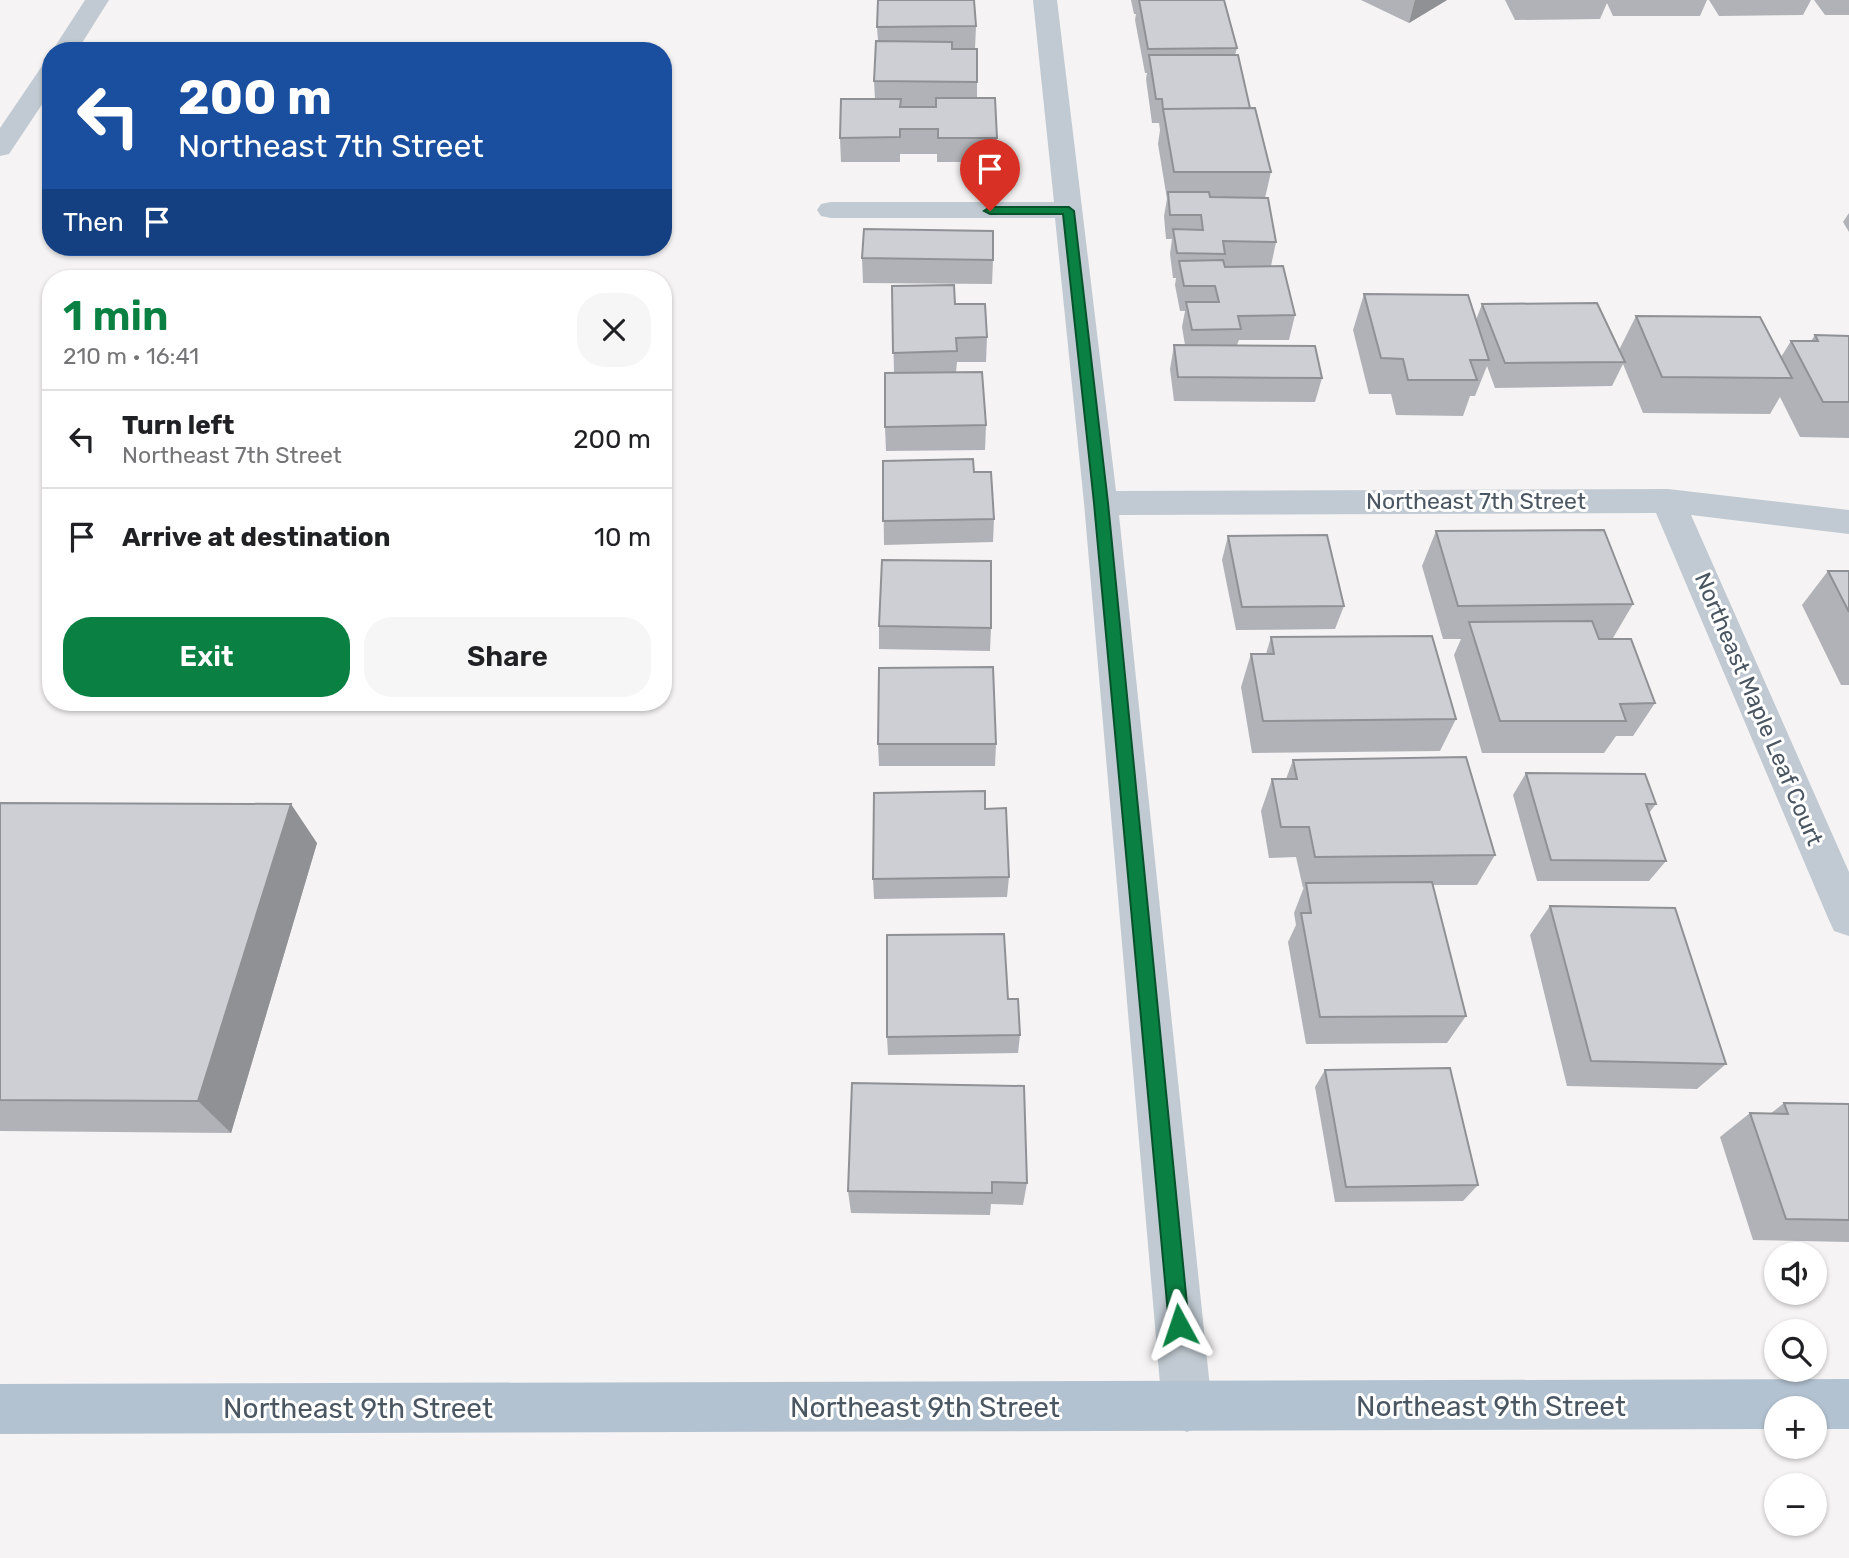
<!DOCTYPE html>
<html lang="en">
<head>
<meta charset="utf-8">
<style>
  body { margin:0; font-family:Rubik,sans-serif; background:#f6f6f6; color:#202124; height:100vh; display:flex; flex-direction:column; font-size:26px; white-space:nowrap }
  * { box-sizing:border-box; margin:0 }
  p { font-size:23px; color:#757577 }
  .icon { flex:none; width:38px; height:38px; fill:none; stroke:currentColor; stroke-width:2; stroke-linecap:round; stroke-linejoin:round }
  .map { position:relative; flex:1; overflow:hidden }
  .details { position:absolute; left:42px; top:270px; width:630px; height:441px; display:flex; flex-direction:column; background:#fff; border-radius:28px; box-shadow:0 2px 5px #0004 }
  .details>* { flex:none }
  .guide { position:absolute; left:42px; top:42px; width:630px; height:214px; border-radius:28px; box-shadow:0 2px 5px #0004; background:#1a4fa0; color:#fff; overflow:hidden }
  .controls { position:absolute; left:1764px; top:1242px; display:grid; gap:14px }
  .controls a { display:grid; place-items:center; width:63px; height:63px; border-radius:50%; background:#fff; box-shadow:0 2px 5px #0004; font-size:35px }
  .pin { position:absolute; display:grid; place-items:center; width:60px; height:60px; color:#fff; margin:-72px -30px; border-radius:50% 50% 50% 0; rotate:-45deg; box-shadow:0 0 7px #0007 }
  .pin .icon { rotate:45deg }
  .me { position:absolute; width:77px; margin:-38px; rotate:355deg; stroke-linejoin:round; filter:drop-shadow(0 0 5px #0008) }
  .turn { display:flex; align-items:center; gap:24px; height:147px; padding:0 21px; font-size:32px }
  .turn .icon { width:91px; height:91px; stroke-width:2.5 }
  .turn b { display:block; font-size:49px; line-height:60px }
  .then { display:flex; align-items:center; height:66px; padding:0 21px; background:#0003; gap:14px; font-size:26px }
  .round { display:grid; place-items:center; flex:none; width:74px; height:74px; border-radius:28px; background:#f6f6f6 }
  .summary { display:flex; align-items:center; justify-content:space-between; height:119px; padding:0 21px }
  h1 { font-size:42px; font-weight:600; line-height:52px; color:#0b8043 }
  .action { display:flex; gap:14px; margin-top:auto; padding:14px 21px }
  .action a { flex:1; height:80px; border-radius:28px; background:#0b8043; color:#fff; font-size:28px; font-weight:600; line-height:80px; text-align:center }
  .action a+a { background:#f6f6f6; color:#202124 }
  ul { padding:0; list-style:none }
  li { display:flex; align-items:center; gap:21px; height:98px; padding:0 21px; border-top:2px solid #e0e0e0 }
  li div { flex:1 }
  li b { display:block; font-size:26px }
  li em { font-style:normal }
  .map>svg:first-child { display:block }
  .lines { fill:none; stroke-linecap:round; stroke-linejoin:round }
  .minor { fill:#c1cad2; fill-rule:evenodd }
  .major { fill:#b3c2d1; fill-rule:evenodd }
  .wall { fill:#b0b2b7; fill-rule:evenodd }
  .shaded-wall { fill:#909195 }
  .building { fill:#cdcfd5; stroke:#909195; stroke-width:2 }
  .route { fill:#0b8043; stroke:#07532c; stroke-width:2 }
  .labels { text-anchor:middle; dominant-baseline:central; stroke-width:6; stroke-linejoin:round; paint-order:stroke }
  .street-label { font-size:23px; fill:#4a5661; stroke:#fff }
  .near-street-label { font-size:28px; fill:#4a5661; stroke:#fff }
</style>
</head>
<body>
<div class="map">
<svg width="1849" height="1558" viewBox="0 0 1849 1558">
  <rect width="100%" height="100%" fill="#f5f3f3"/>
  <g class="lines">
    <path class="minor" d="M 85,0 L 109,0 L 77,51 L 52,51 Z
      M 1033,0 L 1057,0 L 1116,491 L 1668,489 L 1849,510 L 1849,534 L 1691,515 L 1849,872 L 1849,936 L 1834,931 L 1828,918 L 1656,513 L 1119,515 L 1212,1407 L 1205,1425 L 1187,1432 L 1169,1425 L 1162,1407 L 1084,503 L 1055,218 L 831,218 L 821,216 L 817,210 L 821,204 L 831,202 L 1054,202 Z
      M 51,64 L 51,91 L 9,154 L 0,156 L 0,128 L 42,66 Z"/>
    <path class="major" d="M 1849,1379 L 1849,1429 L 1815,1429 L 1815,1409 L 1776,1409 L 1776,1429 L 0,1434 L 0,1384 Z"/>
  </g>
  <path class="wall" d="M 1131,0 L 1224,0 L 1237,48 L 1235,55 L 1250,108 L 1271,172 L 1265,198 L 1276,242 L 1271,266 L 1295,315 L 1289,340 L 1239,340 L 1237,345 L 1322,378 L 1315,402 L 1174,401 L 1170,369 L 1174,345 L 1185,345 L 1182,327 L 1185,311 L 1180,311 L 1175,285 L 1176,278 L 1173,278 L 1170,254 L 1172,239 L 1166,239 L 1164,216 L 1167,199 L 1158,144 L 1160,130 L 1159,123 L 1152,123 L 1146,79 L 1147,73 L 1145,73 L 1135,20 L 1136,14 L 1134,14 ZM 1225,266 L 1264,266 L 1225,267 Z
    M 1361,0 L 1447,0 L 1409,23 Z
    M 1505,0 L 1707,0 L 1700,16 L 1613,16 L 1607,3 L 1600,19 L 1515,20 Z
    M 1709,0 L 1811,0 L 1803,15 L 1719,16 Z
    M 1814,0 L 1849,0 L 1849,15 L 1825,15 Z
    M 976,26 L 975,49 L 977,82 L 977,98 L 997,138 L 996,162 L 937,162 L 937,154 L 900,154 L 900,162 L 841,162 L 840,138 L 875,99 L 874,81 L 878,41 L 877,27 ZM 901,106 L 936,106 L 936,107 L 901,107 Z
    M 1849,213 L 1849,232 L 1843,222 Z
    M 862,258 L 993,260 L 992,284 L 863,283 Z
    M 892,286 L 955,304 L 987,337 L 986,362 L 957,362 L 956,372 L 986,425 L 985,450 L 886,451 L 885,427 L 894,373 Z
    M 1364,294 L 1476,320 L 1482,304 L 1619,350 L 1636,316 L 1781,357 L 1791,341 L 1811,341 L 1815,335 L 1849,336 L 1849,438 L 1800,437 L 1780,397 L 1770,414 L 1643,413 L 1623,364 L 1612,386 L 1495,388 L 1487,366 L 1475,396 L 1470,396 L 1463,416 L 1396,415 L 1391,394 L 1369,394 L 1353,330 Z
    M 883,461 L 974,472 L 994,519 L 993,542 L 884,545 Z
    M 1436,531 L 1633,604 L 1613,638 L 1598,638 L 1655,703 L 1633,736 L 1616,736 L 1604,753 L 1482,753 L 1454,655 L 1461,639 L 1443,639 L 1422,566 Z
    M 1228,536 L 1344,606 L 1335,629 L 1236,630 L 1222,560 Z
    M 1828,571 L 1849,571 L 1849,685 L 1841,685 L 1802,605 Z
    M 879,626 L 991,628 L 990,651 L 879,649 Z
    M 1271,637 L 1456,719 L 1440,751 L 1252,753 L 1241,687 L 1251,654 L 1266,654 Z
    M 878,744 L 996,744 L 995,766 L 879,766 Z
    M 1293,760 L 1495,855 L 1477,885 L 1433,885 L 1466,1016 L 1447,1043 L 1306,1044 L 1288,942 L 1296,925 L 1294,913 L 1304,887 L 1303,888 L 1296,857 L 1269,858 L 1261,811 L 1272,779 L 1286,779 Z
    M 1526,773 L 1656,804 L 1649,813 L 1666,861 L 1649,881 L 1537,881 L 1513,795 Z
    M 0,803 L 317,843 L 231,1133 L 0,1131 Z
    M 985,809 L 1009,877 L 1007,897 L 874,899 L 873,879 Z
    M 1550,906 L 1726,1064 L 1697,1089 L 1567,1086 L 1530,935 Z
    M 1008,999 L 1020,1035 L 1018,1053 L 888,1055 L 887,1037 Z
    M 1325,1070 L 1478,1185 L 1463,1201 L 1335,1202 L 1315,1087 Z
    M 852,1083 L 1027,1183 L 1023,1205 L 991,1204 L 990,1215 L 851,1213 L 848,1191 Z
    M 1784,1103 L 1849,1104 L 1849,1242 L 1753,1240 L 1720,1137 L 1750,1113 L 1770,1114 Z"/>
  <path class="shaded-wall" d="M 1415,0 L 1447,0 L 1409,23 Z
    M 291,804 L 317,843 L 231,1133 L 198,1101 Z"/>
  <path class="building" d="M 878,0 L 974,0 L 976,26 L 877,27 Z
    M 1139,0 L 1224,0 L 1237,48 L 1148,49 Z
    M 876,41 L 952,42 L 952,49 L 977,49 L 977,82 L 874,81 Z
    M 1149,55 L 1238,55 L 1250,108 L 1163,109 L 1162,99 L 1156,99 Z
    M 936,98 L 995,98 L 997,138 L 938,138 L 938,129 L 900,129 L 900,137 L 840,138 L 841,99 L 901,99 L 900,107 L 936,107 Z
    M 1255,108 L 1271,172 L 1174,172 L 1163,109 Z
    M 1168,192 L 1209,192 L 1210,197 L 1268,198 L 1276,242 L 1223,241 L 1225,254 L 1177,253 L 1173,229 L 1203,230 L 1201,215 L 1170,215 Z
    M 864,229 L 993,231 L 993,260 L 862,258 Z
    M 1223,260 L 1225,267 L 1283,266 L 1295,315 L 1238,316 L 1241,329 L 1192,330 L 1186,302 L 1219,302 L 1215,286 L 1184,286 L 1179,261 Z
    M 954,285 L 955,304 L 985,304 L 987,337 L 956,338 L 957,351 L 893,353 L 892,286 Z
    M 1364,294 L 1468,295 L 1489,360 L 1470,360 L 1477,380 L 1408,380 L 1403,359 L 1381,358 Z
    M 1597,303 L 1625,362 L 1505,363 L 1482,304 Z
    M 1636,316 L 1760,317 L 1792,378 L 1662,377 Z
    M 1815,335 L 1849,336 L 1849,402 L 1823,402 L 1791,341 L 1818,341 Z
    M 1174,345 L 1315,346 L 1322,378 L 1178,377 Z
    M 982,372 L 986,425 L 885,427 L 885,373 Z
    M 973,459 L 974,472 L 991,472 L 994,519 L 883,521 L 883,461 Z
    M 1604,530 L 1633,604 L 1458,606 L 1436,531 Z
    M 1327,535 L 1344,606 L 1242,607 L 1228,536 Z
    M 882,560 L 991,561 L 991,628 L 879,626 Z
    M 1828,571 L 1849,571 L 1849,612 Z
    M 1592,621 L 1599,639 L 1631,639 L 1655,703 L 1620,704 L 1626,721 L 1500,721 L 1469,622 Z
    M 1432,636 L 1456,719 L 1263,721 L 1251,654 L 1274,654 L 1271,637 Z
    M 993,667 L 996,744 L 878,744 L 879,668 Z
    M 1466,757 L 1495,855 L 1315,857 L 1309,827 L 1281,827 L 1272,779 L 1297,779 L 1293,760 Z
    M 1526,773 L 1645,774 L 1656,804 L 1646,804 L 1666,861 L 1551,860 Z
    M 985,791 L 985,809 L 1006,808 L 1009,877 L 873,879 L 874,793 Z
    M 0,803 L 291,804 L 198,1101 L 0,1100 Z
    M 1432,882 L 1466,1016 L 1320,1017 L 1301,913 L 1311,913 L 1306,883 Z
    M 1550,906 L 1675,908 L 1726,1064 L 1591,1061 Z
    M 1004,934 L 1008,999 L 1018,999 L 1020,1035 L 887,1037 L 887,935 Z
    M 1450,1068 L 1478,1185 L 1346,1187 L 1325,1070 Z
    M 852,1083 L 1024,1086 L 1027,1183 L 992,1182 L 992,1193 L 848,1191 Z
    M 1784,1103 L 1849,1104 L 1849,1220 L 1786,1219 L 1750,1113 L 1788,1114 Z"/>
  <path class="route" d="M 1069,207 L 1074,211 L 1108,503 L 1189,1325 L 1186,1332 L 1179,1335 L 1172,1332 L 1169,1325 L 1094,503 L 1063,214 L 990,214 L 984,211 L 990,207 Z"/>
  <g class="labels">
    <g class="street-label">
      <text x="1476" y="501">Northeast 7th Street</text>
      <text transform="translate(1759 709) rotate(67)">Northeast Maple Leaf Court</text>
    </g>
    <g class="near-street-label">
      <text x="1491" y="1406">Northeast 9th Street</text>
      <text x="925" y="1407">Northeast 9th Street</text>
      <text x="358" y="1408">Northeast 9th Street</text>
    </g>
  </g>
</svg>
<div class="controls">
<a><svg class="icon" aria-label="sound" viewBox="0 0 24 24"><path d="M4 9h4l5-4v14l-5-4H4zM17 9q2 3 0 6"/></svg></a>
<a><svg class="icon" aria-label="search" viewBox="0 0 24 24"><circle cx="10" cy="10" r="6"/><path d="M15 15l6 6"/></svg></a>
<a>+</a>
<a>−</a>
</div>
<div class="pin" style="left:990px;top:211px;background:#d93025"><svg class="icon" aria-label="arrive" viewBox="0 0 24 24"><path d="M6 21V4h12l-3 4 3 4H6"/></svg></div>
<svg class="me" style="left:1179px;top:1325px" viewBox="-20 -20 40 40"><path d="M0-17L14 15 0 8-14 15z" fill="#0b8043" stroke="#fff" stroke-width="4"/></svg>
<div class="guide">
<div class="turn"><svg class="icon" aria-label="left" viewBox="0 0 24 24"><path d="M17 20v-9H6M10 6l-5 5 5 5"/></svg><div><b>200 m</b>Northeast 7th Street</div></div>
<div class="then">Then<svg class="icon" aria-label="arrive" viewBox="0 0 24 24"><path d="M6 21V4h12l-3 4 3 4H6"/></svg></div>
</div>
<section class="details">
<div class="summary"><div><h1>1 min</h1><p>210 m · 16:41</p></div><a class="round"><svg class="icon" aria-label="close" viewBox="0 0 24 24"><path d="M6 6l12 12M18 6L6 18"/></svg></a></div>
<ul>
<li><svg class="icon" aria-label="left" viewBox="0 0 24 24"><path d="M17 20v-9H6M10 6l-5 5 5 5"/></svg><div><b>Turn left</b><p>Northeast 7th Street</p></div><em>200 m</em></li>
<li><svg class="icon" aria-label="arrive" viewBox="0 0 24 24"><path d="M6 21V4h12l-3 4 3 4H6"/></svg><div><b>Arrive at destination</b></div><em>10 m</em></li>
</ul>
<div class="action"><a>Exit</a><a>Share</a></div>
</section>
</div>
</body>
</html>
